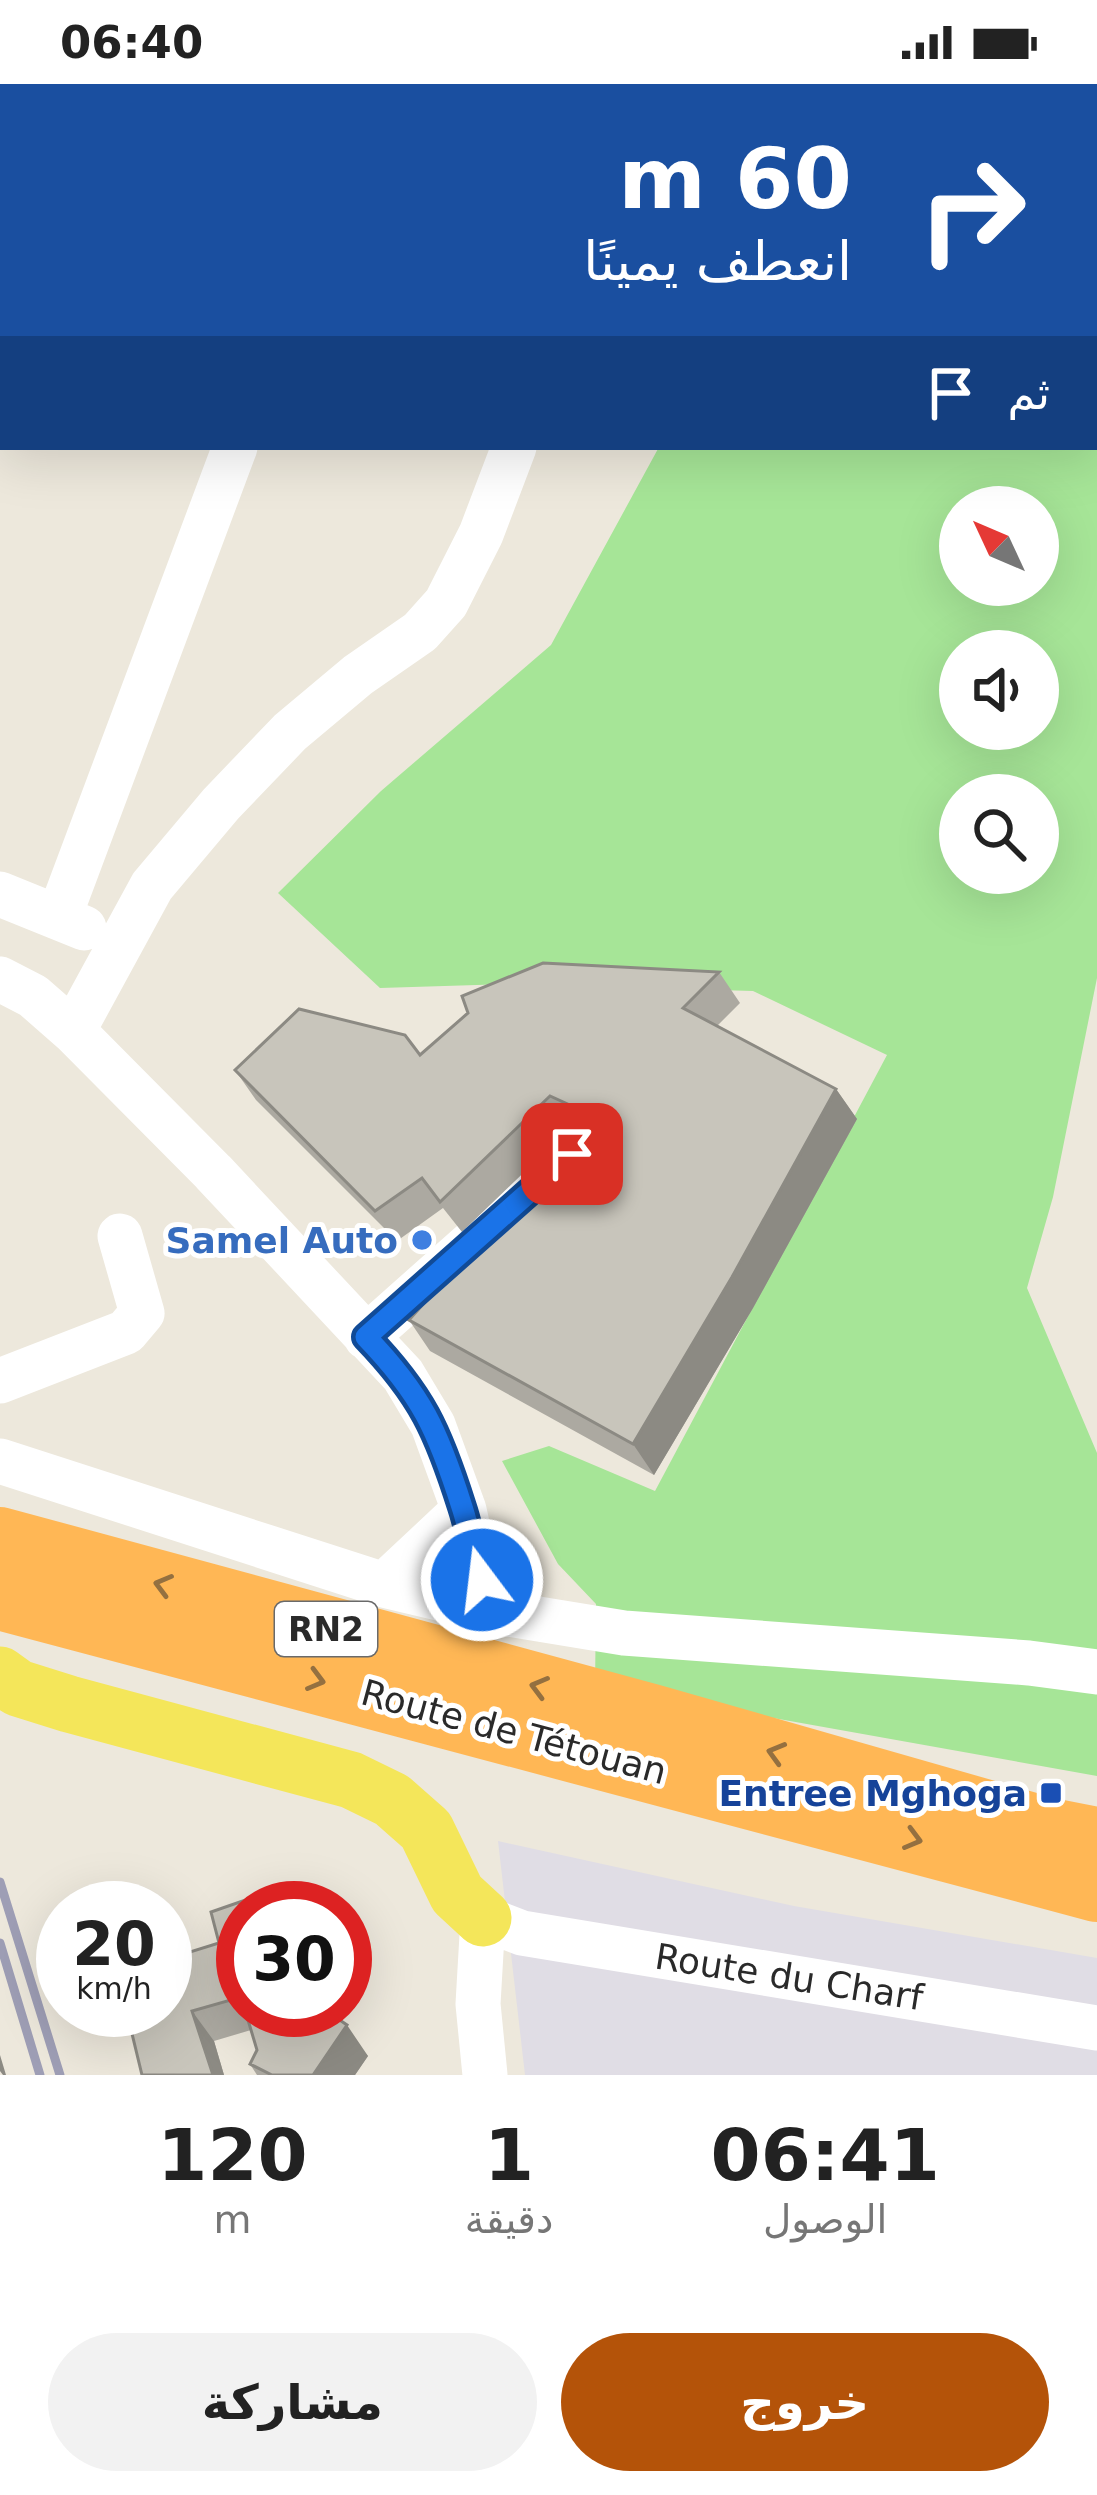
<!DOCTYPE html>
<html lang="ar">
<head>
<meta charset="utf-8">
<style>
  body { margin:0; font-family:"DejaVu Sans","Noto Naskh Arabic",sans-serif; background:#f2f2f2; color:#222; direction:rtl; height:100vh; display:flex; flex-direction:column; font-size:45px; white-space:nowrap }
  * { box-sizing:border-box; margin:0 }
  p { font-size:39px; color:#767676 }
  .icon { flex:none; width:66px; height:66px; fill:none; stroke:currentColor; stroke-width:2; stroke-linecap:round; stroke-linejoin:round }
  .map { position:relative; height:1991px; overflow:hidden; direction:ltr }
  .details { display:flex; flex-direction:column; background:#fff; flex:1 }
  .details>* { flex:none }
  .guide { position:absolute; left:0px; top:0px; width:1098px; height:366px; box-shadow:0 12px 48px #0002; direction:rtl; background:#1a4fa0; color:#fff; overflow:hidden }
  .needle { width:78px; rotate:314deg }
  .controls { position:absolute; left:939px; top:402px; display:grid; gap:24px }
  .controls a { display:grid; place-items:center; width:120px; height:120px; border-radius:50%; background:#fff; box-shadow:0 12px 48px #0002; font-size:60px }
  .speed { position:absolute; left:36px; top:1797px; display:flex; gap:24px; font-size:60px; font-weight:700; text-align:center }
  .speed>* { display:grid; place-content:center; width:156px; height:156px; border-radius:50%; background:#fff; box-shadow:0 12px 48px #0002; line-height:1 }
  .speed small { font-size:30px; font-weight:400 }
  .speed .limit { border:18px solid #d22; background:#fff; color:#111 }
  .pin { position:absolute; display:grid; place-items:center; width:102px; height:102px; color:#fff; margin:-51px; border-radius:24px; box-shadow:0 6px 18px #0006 }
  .me { position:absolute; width:132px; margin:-66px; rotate:345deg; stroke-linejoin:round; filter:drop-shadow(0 0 9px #0008) }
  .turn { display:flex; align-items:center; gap:42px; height:252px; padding:0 48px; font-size:54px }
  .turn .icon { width:156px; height:156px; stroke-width:2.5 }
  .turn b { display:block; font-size:84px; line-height:102px }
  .then { display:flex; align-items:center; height:114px; padding:0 48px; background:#0003; gap:24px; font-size:45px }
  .eta { display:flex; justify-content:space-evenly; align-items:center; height:204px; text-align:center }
  .eta b { font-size:72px; font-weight:700; line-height:84px }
  .action { display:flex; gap:24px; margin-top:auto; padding:24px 48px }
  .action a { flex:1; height:138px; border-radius:72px; background:#b45309; color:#fff; font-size:48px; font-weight:700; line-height:138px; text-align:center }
  .action a+a { background:#f2f2f2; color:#222 }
  .status { display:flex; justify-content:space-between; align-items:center; height:84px; padding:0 60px; background:#fff; direction:ltr }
  .status svg { height:33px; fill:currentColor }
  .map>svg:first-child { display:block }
  .industrial { fill:#e0dde5 }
  .green { fill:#a6e597; fill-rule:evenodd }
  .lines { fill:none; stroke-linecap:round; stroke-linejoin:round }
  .minor { stroke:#fff; stroke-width:45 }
  .major { stroke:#f4e65a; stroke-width:57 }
  .highway { stroke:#ffb755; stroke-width:66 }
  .rail { stroke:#9e9eb5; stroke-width:9 }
  .wall { fill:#aca9a1 }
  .shaded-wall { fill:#8c8a83 }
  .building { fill:#c8c5bb; stroke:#8c8a83; stroke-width:3 }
  .oneway { stroke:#947040 }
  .route-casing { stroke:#114b97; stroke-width:30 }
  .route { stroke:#1a73e8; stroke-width:21 }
  .shop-dot { fill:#3f7fe0; stroke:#fff; stroke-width:4.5 }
  .transit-dot { fill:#1a4fb4; stroke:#fff; stroke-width:4.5 }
  .labels { text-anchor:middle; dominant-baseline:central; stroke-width:10; stroke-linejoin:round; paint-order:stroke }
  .shield { fill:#fff; stroke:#6a6a6a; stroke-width:3 }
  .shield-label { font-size:33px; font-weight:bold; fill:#2a2a2a }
  .shop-label { font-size:36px; font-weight:bold; fill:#366cbe; stroke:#fff; text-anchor:end }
  .street-label { font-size:36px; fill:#2a2a2a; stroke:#fff }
  .transit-label { font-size:36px; font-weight:bold; fill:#164399; stroke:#fff; text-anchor:end }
</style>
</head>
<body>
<div class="status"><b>06:40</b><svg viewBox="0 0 49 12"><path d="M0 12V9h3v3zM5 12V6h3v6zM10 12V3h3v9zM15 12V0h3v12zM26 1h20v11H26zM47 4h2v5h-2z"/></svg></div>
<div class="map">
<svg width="1097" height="1991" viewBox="0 0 1097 1991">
  <rect width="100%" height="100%" fill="#ede8dc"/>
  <path class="industrial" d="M 498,1757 L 794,1822 L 1097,1874 L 1097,1991 L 525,1991 Z"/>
  <path class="green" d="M 1097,106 L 1097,894 L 1053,1113 L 1027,1204 L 1097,1369 L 1097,1692 L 595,1602 L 596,1520 L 558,1480 L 502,1377 L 549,1362 L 655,1407 L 887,971 L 753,907 L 509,900 L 380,904 L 278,809 L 381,707 L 551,561 L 659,363 L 1095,363 ZM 960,423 L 1038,423 L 1038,501 L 960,501 ZM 960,567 L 1038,567 L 1038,645 L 960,645 ZM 960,711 L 1038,711 L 1038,789 L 960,789 Z"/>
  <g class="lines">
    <path class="minor" d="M 1023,0 L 1026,3
      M 67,3 L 67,0
      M 167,3 L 170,0
      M 483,3 L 483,0
      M 1095,57 L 1097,55
      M 0,198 L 3,192
      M 0,810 L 84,844
      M 59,833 L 235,363
      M 0,895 L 33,912 L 73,947 L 213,1088 L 403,1291 L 433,1341 L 464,1426
      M 73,947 L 152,802 L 221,720 L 290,648 L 358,591 L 420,548 L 446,519 L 481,450 L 514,363
      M 366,1253 L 572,1070
      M 0,1297 L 126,1248 L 142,1229 L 120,1152
      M 0,1377 L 384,1501 L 502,1529 L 624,1549 L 1029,1579 L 1097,1588
      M 384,1501 L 464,1426 L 476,1481 L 502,1529
      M 485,1991 L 478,1920 L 483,1834 L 522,1849 L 1097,1944"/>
    <path class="major" d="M 0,1591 L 18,1604 L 69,1620 L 351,1696 L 392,1716 L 426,1746 L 457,1810 L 483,1834"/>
    <path class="highway" d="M 0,1456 L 652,1633 L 1050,1747 L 1097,1756
      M 0,1513 L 1097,1805"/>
    <path class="rail" d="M 0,1798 L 60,1991
      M 0,1859 L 40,1991"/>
  </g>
  <path class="wall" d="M 719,888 L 740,919 L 717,942 L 836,1005 L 857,1035 L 753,1224 L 654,1391 L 430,1267 L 409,1236 L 586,1109 L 612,1061 L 571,1043 L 462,1148 L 443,1124 L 397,1157 L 256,1016 L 235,986 L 420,971 Z
    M 243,1824 L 243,1926 L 325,1926 L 368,1972 L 355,1991 L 257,1991 L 250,1980 L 257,1966 L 251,1946 L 214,1957 L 224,1991 L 142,1991 L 131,1948 L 124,1943 L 113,1926 L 165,1926 L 171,1874 L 219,1859 Z"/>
  <path class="shaded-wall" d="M 836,1005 L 857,1035 L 753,1224 L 654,1391 L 633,1360 Z
    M 277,1805 L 290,1824 L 282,1824 Z
    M 192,1927 L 214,1957 L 224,1991 L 213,1991 Z
    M 347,1941 L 368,1972 L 355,1991 L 313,1991 Z
    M 0,1971 L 6,1991 L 3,1991 L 0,1987 Z"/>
  <path class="building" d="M 543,879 L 719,888 L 683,924 L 836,1005 L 732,1193 L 633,1360 L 409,1236 L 548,1081 L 586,1109 L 620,1044 L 550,1012 L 440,1118 L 422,1094 L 375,1127 L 235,986 L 299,925 L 405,951 L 420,971 L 468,929 L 462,912 Z
    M 277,1805 L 282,1824 L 243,1824 L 243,1921 L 241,1913 L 192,1927 L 213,1991 L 142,1991 L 127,1929 L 122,1926 L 165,1926 L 165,1871 L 171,1874 L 219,1859 L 211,1828 Z
    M 245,1926 L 325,1926 L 347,1941 L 313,1991 L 272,1991 L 250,1980 L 257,1966 Z"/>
  <defs><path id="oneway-chevron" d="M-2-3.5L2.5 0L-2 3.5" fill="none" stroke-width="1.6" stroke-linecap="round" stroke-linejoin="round" transform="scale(3)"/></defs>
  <g class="oneway">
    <use href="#oneway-chevron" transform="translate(163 1501) rotate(-165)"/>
    <use href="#oneway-chevron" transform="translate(316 1596) rotate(15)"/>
    <use href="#oneway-chevron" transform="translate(539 1603) rotate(-165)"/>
    <use href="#oneway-chevron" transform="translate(776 1669) rotate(-164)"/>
    <use href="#oneway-chevron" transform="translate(913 1755) rotate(15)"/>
  </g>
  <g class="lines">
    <defs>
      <path id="route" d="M 482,1496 C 473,1472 470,1447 462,1423 C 438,1347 422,1311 366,1253 L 572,1070"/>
    </defs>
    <use href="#route" class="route-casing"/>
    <use href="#route" class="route"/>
  </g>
  <circle class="shop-dot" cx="422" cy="1156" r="12"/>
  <rect class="transit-dot" x="1039" y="1697" width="24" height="24" rx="6"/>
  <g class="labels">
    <rect class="shield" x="275" y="1518" width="102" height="54" rx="9"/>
    <g class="shield-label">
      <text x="326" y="1545">RN2</text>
    </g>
    <g class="shop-label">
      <text x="398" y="1156">Samel Auto</text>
    </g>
    <g class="street-label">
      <text transform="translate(514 1648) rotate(15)">Route de Tétouan</text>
      <text transform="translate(789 1893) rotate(9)">Route du Charf</text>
    </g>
    <g class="transit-label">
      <text x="1027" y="1709">Entree Mghoga</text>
    </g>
  </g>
</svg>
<div class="controls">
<a><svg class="needle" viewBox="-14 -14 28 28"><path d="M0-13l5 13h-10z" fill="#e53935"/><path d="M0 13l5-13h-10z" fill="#767676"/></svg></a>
<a><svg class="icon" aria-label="sound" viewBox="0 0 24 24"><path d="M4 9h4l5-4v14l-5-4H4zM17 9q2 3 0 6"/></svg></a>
<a><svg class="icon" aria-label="search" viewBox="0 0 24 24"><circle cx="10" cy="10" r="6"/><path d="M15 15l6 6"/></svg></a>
</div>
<div class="speed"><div>20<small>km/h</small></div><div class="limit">30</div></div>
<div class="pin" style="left:572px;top:1070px;background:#d93025"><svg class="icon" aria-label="arrive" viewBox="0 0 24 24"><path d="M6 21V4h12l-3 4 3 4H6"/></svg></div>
<svg class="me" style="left:482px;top:1496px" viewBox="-20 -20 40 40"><circle r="17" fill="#1a73e8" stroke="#fff" stroke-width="3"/><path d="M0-11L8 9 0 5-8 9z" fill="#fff"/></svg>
<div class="guide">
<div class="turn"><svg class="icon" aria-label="right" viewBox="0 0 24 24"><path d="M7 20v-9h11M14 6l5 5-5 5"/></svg><div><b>60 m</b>انعطف يمينًا</div></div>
<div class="then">ثم<svg class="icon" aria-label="arrive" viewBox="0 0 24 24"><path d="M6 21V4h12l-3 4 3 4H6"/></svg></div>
</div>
</div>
<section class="details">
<div class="eta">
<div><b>06:41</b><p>الوصول</p></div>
<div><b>1</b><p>دقيقة</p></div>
<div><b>120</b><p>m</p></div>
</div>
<div class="action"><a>خروج</a><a>مشاركة</a></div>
</section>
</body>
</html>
